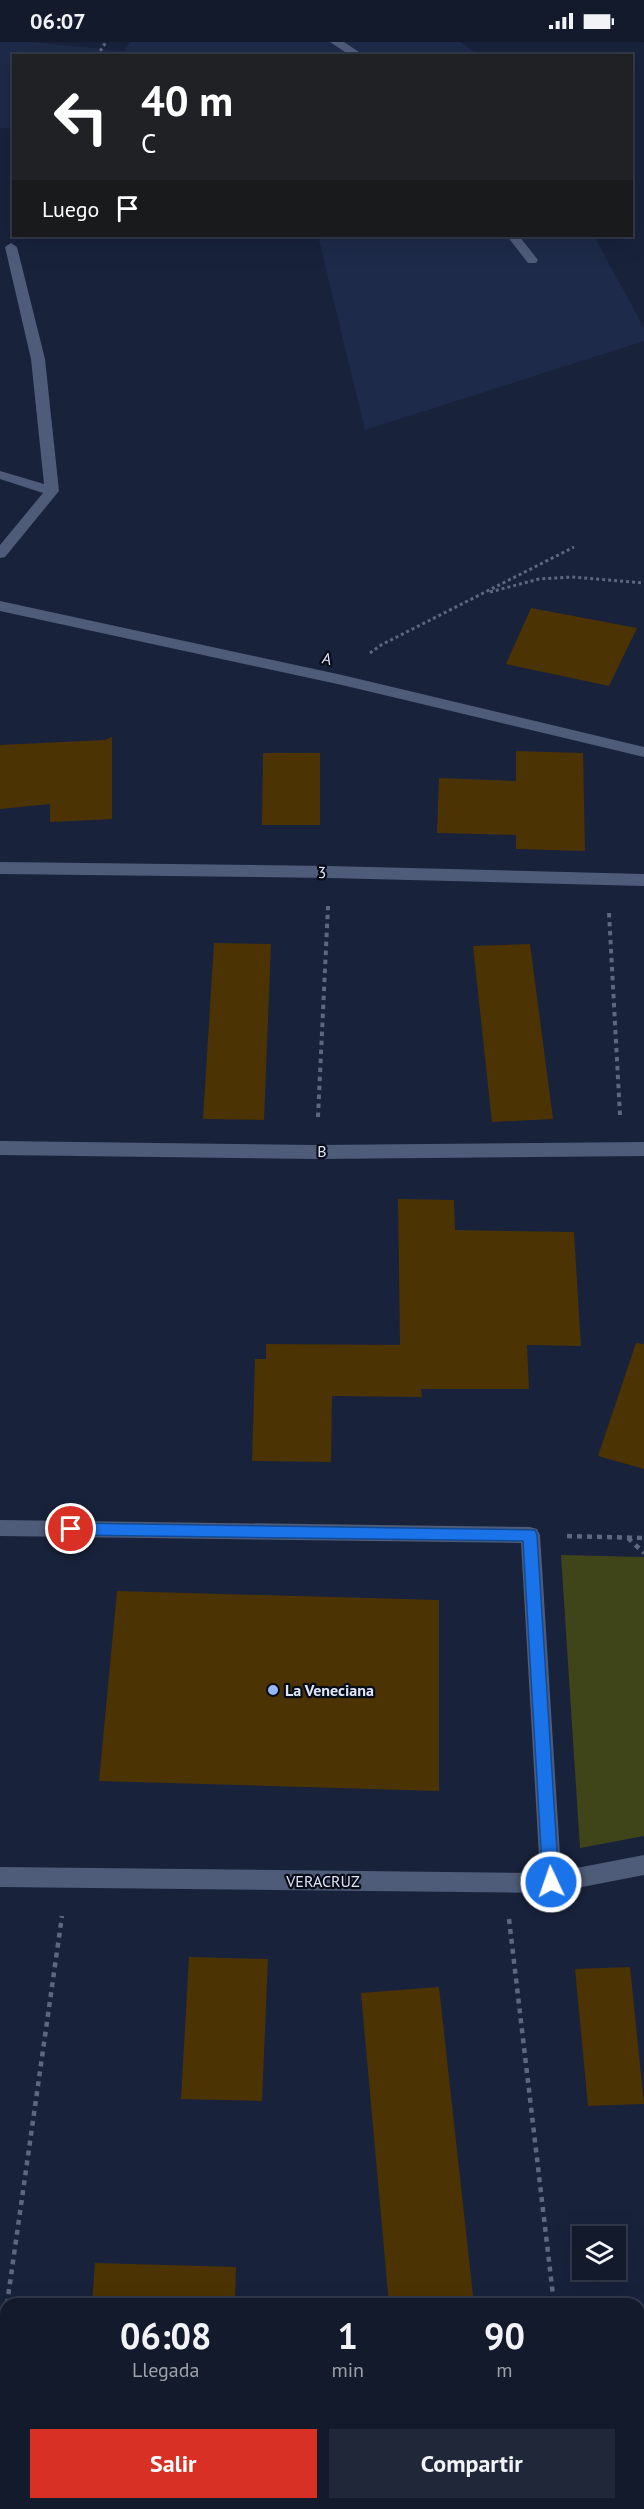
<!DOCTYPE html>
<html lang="es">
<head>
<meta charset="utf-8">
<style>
  body { margin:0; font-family:"PT Sans",sans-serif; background:#1f2738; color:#f1f3f6; height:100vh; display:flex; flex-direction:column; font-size:22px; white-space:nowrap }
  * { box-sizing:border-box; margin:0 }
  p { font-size:20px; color:#9ca1a9 }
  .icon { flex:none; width:33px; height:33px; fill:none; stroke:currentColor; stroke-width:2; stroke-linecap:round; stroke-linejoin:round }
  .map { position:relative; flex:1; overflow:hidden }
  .panel { position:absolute; left:0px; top:2256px; width:645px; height:212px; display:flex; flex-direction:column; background:#121a2c; border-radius:18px 18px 0 0; box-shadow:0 6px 24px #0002,0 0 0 2px #313848 }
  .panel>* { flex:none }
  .guide { position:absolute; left:12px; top:12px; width:621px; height:183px; border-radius:0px; box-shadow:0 6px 24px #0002,0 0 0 2px #313848; background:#202124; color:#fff; overflow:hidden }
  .buttons { position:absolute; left:572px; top:2184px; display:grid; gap:12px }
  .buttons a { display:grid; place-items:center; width:54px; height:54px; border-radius:0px; background:#121a2c; box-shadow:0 6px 24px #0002,0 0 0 2px #313848; font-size:30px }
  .pin { position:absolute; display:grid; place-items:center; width:51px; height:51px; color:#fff; margin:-26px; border:3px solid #fff; border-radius:50%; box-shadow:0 2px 6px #0007 }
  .me { position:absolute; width:66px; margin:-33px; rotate:357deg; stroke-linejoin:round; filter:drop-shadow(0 0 4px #0008) }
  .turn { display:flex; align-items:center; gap:21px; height:126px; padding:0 30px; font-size:27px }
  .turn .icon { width:78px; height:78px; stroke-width:2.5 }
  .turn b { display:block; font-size:42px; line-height:51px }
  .then { display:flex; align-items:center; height:57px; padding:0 30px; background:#0003; gap:12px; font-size:22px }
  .eta { display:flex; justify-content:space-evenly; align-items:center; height:102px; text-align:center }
  .eta b { font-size:36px; font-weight:600; line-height:42px }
  .action { display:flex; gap:12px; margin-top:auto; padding:12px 30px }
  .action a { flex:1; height:69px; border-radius:0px; background:#d93025; color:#fff; font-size:24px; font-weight:600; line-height:69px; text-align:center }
  .action a+a { background:#1f2738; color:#f1f3f6 }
  .status { display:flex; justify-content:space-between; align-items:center; height:42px; padding:0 30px; background:#121a2c; direction:ltr }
  .status svg { height:16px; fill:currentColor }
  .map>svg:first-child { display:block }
  .built { fill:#1d2a49 }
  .green { fill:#404419 }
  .building { fill:#4c3304 }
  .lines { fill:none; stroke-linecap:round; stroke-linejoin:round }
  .path-far2 { stroke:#5d677d; stroke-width:3; stroke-dasharray:3 3; stroke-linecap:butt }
  .path-far1 { stroke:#5d677d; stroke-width:4; stroke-dasharray:4.5 4.5; stroke-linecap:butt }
  .path { stroke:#5d677d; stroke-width:4.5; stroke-dasharray:5 5; stroke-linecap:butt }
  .minor { fill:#4f5c79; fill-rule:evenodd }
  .route { fill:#1a73e8; stroke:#114b97; stroke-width:1.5 }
  .poi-dot { fill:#96b6fd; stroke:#080c17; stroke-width:2 }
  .labels { text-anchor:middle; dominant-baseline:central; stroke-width:4.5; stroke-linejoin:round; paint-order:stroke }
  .street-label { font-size:16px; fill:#dde5f7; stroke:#080c17 }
  .poi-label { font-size:16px; font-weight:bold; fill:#dde5f7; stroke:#080c17; text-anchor:start }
</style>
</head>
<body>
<div class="status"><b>06:07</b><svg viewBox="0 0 49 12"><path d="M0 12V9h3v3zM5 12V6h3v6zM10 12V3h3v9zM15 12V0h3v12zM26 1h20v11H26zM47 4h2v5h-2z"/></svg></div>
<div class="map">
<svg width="644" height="2467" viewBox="0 0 644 2467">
  <rect width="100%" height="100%" fill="#18223b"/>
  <path class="built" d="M 0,0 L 31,0 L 124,9 L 130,0 L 460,0 L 479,13 L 14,14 L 13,87 L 0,86 Z
    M 318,194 L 594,194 L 644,286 L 644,299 L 365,388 Z
    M 639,2435 L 644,2435 L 644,2467 L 2,2467 L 6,2443 L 6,2462 L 639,2462 Z"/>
  <path class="green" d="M 561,1513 L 644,1515 L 644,1794 L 580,1806 Z"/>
  <path class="building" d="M 531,566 L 637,586 L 609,644 L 506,622 Z
    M 112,695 L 112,777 L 50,780 L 50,762 L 0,767 L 0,703 L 105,698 Z
    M 516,709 L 583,711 L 585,809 L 516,807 L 516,793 L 437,791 L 439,736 L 516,739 Z
    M 263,711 L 320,711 L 320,783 L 262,783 Z
    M 214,901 L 271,902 L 264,1078 L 203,1077 Z
    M 530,902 L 553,1077 L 492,1080 L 473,904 Z
    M 398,1157 L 454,1158 L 455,1188 L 574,1190 L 581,1304 L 527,1303 L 529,1347 L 421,1347 L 422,1355 L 332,1354 L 331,1420 L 252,1419 L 255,1317 L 266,1317 L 266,1302 L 400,1303 Z
    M 636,1301 L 644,1302 L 644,1427 L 598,1414 Z
    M 117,1549 L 439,1558 L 439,1749 L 99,1739 Z
    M 189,1915 L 268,1917 L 262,2059 L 181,2057 Z
    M 630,1925 L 644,2062 L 588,2064 L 575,1927 Z
    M 439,1945 L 474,2262 L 389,2262 L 361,1951 Z
    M 95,2221 L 236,2225 L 235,2262 L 92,2262 Z"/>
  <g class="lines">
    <path class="path-far2" d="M 97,14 L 106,0
      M 490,550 L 539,537 L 572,535 L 644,541
      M 370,611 L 381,603 L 574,505"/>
    <path class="path-far1" d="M 609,871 L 620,1073
      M 318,1075 L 328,864"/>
    <path class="path" d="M 567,1494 L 644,1496
      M 628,1496 L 644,1511
      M 509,1877 L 554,2262
      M 7,2262 L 62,1874
      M 0,2312 L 6,2269"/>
    <path class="minor" d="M 330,0 L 344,0 L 365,14 L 351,14 Z
      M 507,194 L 519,194 L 538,218 L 536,221 L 528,221 Z
      M 11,201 L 17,205 L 45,317 L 59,449 L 5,515 L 0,516 L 0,503 L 43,451 L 0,437 L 0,429 L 44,442 L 31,317 L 5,205 Z
      M 0,559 L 342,633 L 644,705 L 644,715 L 342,643 L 0,569 Z
      M 0,820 L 329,824 L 644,832 L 644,844 L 329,836 L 0,832 Z
      M 0,1099 L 316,1103 L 644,1100 L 644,1114 L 316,1117 L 0,1113 Z
      M 0,1478 L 530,1485 L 537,1487 L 540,1493 L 561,1829 L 644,1813 L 644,1833 L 551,1851 L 0,1845 L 0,1825 L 540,1831 L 521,1501 L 0,1494 Z
      M 0,2369 L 6,2369 L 6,2393 L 0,2393 Z
      M 639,2391 L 644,2391 L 644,2415 L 639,2415 Z"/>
  </g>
  <path class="route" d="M 71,1481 L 535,1488 L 537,1493 L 559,1840 L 557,1846 L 551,1848 L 546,1846 L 543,1840 L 523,1499 L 71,1493 L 66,1491 L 64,1487 L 66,1482 Z"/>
  <circle class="poi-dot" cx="273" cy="1648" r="6"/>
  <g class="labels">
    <g class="street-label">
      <text transform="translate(327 616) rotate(12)">A</text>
      <text transform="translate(322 830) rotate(1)">3</text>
      <text x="322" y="1109">B</text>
      <text x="323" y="1839">VERACRUZ</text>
    </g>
    <g class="poi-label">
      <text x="285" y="1648">La Veneciana</text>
    </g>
  </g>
</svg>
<div class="buttons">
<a><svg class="icon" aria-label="layers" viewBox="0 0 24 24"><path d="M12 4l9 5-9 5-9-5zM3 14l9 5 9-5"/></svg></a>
</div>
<div class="pin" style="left:71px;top:1487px;background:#d93025"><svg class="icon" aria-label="arrive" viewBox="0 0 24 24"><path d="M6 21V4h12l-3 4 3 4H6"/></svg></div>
<svg class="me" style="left:551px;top:1840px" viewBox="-20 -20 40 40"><circle r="17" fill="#1a73e8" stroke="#fff" stroke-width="3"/><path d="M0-11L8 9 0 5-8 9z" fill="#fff"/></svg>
<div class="guide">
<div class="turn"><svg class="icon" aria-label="left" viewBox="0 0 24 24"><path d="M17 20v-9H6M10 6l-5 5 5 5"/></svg><div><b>40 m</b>C</div></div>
<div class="then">Luego<svg class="icon" aria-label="arrive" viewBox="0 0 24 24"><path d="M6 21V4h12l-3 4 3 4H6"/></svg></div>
</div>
<section class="panel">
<div class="eta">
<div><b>06:08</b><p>Llegada</p></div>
<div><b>1</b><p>min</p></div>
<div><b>90</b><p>m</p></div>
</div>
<div class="action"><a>Salir</a><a>Compartir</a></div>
</section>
</div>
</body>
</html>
